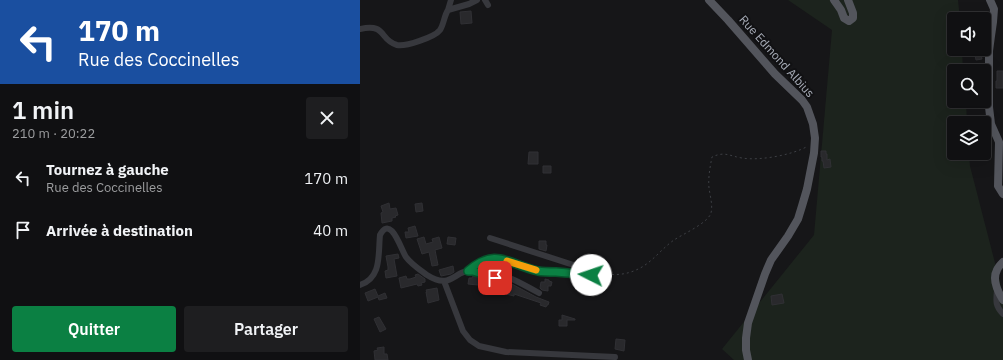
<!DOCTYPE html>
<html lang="fr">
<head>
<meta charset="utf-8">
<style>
  body { margin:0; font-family:"IBM Plex Sans",sans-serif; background:#1e1e20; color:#f1f3f6; height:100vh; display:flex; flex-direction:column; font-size:15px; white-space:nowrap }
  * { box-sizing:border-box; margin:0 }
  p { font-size:13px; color:#9c9d9f }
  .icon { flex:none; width:22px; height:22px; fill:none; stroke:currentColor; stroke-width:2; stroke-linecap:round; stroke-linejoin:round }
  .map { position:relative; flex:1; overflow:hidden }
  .side { display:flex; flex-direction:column; background:#101012; width:360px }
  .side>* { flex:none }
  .hud { background:#1a4fa0; color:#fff; overflow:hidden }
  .tools { position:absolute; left:587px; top:12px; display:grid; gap:8px }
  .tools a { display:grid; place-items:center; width:44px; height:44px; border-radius:4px; background:#101012; box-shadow:0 4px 16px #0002,0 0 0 1px #303032; font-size:20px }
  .pin { position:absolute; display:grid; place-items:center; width:34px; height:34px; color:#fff; margin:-17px; border-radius:8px; box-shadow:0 2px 6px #0006 }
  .me { position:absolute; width:44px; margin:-22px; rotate:274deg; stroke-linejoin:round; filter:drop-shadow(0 0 3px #0008) }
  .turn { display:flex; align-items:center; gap:14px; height:84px; padding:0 12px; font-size:18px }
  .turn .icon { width:52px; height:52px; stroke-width:2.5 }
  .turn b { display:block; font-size:28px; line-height:34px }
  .round { display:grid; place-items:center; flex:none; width:42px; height:42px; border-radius:4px; background:#1e1e20 }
  .head { display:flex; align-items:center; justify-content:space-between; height:68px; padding:0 12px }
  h1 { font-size:24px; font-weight:600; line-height:30px }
  .cta { display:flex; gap:8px; margin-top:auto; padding:8px 12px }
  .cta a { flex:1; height:46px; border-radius:4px; background:#0b8043; color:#fff; font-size:16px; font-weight:600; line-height:46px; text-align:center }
  .cta a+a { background:#1e1e20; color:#f1f3f6 }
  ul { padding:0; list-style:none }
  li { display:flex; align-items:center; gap:12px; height:52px; padding:0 12px }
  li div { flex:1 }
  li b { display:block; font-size:15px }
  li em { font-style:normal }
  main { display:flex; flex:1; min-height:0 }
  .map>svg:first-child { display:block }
  .green { fill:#1c231d }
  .building { fill:#29292c; stroke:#303034 }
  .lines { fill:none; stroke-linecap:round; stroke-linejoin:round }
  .path { stroke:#3d3f44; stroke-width:1; stroke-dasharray:2 3; stroke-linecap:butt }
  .minor { stroke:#37383d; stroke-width:6 }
  .major { stroke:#53555c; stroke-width:8 }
  .route-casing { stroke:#07532c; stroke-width:10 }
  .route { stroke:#0b8043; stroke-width:7 }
  .slow { stroke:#f59e0b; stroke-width:7 }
  .labels { text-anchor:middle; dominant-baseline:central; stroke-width:4; stroke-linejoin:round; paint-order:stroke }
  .street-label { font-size:12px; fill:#a8adb8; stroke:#111113 }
</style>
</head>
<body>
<main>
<section class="side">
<div class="hud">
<div class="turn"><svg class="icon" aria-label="left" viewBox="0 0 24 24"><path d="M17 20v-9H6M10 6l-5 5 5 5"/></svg><div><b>170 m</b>Rue des Coccinelles</div></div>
</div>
<div class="head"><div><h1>1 min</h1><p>210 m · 20:22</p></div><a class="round"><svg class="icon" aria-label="close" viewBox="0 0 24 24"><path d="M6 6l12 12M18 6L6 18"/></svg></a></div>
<ul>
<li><svg class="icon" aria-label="left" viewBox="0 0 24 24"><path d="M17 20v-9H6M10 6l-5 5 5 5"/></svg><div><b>Tournez à gauche</b><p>Rue des Coccinelles</p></div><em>170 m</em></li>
<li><svg class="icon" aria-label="arrive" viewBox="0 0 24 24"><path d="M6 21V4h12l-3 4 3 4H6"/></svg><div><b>Arrivée à destination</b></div><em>40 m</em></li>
</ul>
<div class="cta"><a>Quitter</a><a>Partager</a></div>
</section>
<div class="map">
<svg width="643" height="360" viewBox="0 0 643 360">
  <rect width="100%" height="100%" fill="#161618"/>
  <path class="green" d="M 428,0 L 598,0 L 600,19 L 594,19 L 594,49 L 602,49 L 603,71 L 594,71 L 594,101 L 606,101 L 607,123 L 594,123 L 594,153 L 609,153 L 610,166 L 643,294 L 643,360 L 374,360 L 362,349 L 454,235 L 472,30 Z"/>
  <path class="building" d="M 111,11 L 112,23 L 101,24 L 100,12 Z
    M 623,49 L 624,55 L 621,55 L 622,59 L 616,60 L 614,51 Z
    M 637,71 L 643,71 L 643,88 L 636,88 L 636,81 L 637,81 Z
    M 461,151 L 466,151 L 466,154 L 467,154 L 467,160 L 470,159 L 471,167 L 464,168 L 463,161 L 462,161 L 462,157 L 461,157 Z
    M 169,152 L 178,152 L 178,164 L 168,164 Z
    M 183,166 L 191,166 L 191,173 L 183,173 Z
    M 29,203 L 30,209 L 36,208 L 38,215 L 35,216 L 36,217 L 32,218 L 32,221 L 22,223 L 21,213 L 23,212 L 21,206 Z
    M 62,203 L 63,211 L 56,212 L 55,204 Z
    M 55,226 L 58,236 L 46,238 L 45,232 L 49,232 L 48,228 Z
    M 64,237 L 66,244 L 73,242 L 72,239 L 79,237 L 82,248 L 75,250 L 78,265 L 72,266 L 69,252 L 62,254 L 57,239 Z
    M 88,237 L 96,238 L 95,245 L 87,244 Z
    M 179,241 L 186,241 L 186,245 L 187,245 L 186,251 L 179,249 Z
    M 38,254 L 39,258 L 34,259 L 37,276 L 26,278 L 25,271 L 28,270 L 28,267 L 26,256 Z
    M 93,266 L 94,272 L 91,274 L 81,276 L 79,270 Z
    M 58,274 L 65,279 L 65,282 L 61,283 L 62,285 L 58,286 L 57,284 L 41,288 L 39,278 L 46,276 L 47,279 L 50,279 L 56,277 L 55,275 Z
    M 113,276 L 131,281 L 150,283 L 176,297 L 189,302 L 188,305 L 187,305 L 186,307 L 180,305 L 181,303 L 154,294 L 154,296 L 146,294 L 146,293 L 127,288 L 118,285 L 108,284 L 109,278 L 112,278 Z
    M 185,279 L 189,280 L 189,281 L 192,282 L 191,286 L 188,286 L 188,291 L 182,290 L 180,288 L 181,282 L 185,282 Z
    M 77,288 L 79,300 L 68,303 L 66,292 L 67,292 L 66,290 Z
    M 15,289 L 18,296 L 25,293 L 27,298 L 19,300 L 18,297 L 8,301 L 5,293 Z
    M 422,294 L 424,303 L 412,305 L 411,296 Z
    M 202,315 L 215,319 L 215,320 L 207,320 L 207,326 L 199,326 L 199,320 L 202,320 Z
    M 19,317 L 26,329 L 20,332 L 14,319 Z
    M 256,339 L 265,340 L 264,351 L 255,349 Z
    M 24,347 L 24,354 L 27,354 L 28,360 L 15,360 L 14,351 L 18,350 L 17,348 Z"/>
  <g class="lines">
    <path class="path" d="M 237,273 C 250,275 263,276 276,270 C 291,264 301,249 314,240 C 323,234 348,223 351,213 C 353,205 350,196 349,188 C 348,178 350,167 352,157 C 365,151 369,156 382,158 C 399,161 433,155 448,146"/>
    <path class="minor" d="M 125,0 L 128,5
      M 88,10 L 91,0
      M 0,29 C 27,23 19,40 37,45 C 45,47 75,37 80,30 C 84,24 84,16 88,10 L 109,4 L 117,0
      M 108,271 C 136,247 148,264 178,271 C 183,272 190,272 196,272 C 208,273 219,274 231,275 L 232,273 L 229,270 L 130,238
      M 84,281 L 103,331 L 110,340 L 119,346 L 146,352 L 255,357
      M 0,285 C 22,278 18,254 20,235 C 31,214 41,250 46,257 C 51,264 60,270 67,275 C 92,291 94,269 113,271 C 120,272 127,276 133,277 C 139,278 146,277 152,279 C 161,283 170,288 179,293
      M 637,290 C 636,301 635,306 643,314"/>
    <path class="major" d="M 349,0 L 368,20 L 415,74 L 442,100 L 447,107 L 453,124 L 455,138 L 454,153 L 447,189 L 442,206 L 438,219 L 428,236 L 411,260 L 405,274 L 388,323 L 386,338 L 386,350 L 388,360
      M 474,0 L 481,10 L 484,18 L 489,21 L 493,18 L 493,13 L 488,0
      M 630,0 L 634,9 L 633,22 L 631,36 L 629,51 L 629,107 L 631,124 L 639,142 L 638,186 L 643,194
      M 643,262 C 641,264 638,267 637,270 C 632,279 638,292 643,300"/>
  </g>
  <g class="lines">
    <defs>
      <path id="route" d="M 135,278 L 113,271 L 108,271 C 136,247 148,264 178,271 C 183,272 190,272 196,272 C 208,273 219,274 231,275"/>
    </defs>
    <use href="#route" class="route-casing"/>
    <use href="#route" class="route"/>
    <path class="slow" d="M 147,261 L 176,270"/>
  </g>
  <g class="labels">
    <g class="street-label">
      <text transform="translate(417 56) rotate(48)">Rue Edmond Albius</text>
    </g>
  </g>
</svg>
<div class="tools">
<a><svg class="icon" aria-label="sound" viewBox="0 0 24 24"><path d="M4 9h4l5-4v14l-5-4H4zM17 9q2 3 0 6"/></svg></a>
<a><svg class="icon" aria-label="search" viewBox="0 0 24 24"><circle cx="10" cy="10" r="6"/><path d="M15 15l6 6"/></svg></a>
<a><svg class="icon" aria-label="layers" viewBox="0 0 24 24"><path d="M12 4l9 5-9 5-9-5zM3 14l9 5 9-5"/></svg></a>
</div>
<div class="pin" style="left:135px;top:278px;background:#d93025"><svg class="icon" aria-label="arrive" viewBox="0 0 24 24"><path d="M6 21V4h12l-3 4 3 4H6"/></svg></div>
<svg class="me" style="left:231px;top:275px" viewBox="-20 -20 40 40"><circle r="19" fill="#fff"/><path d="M0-13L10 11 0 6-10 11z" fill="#0b8043"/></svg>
</div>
</main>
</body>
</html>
